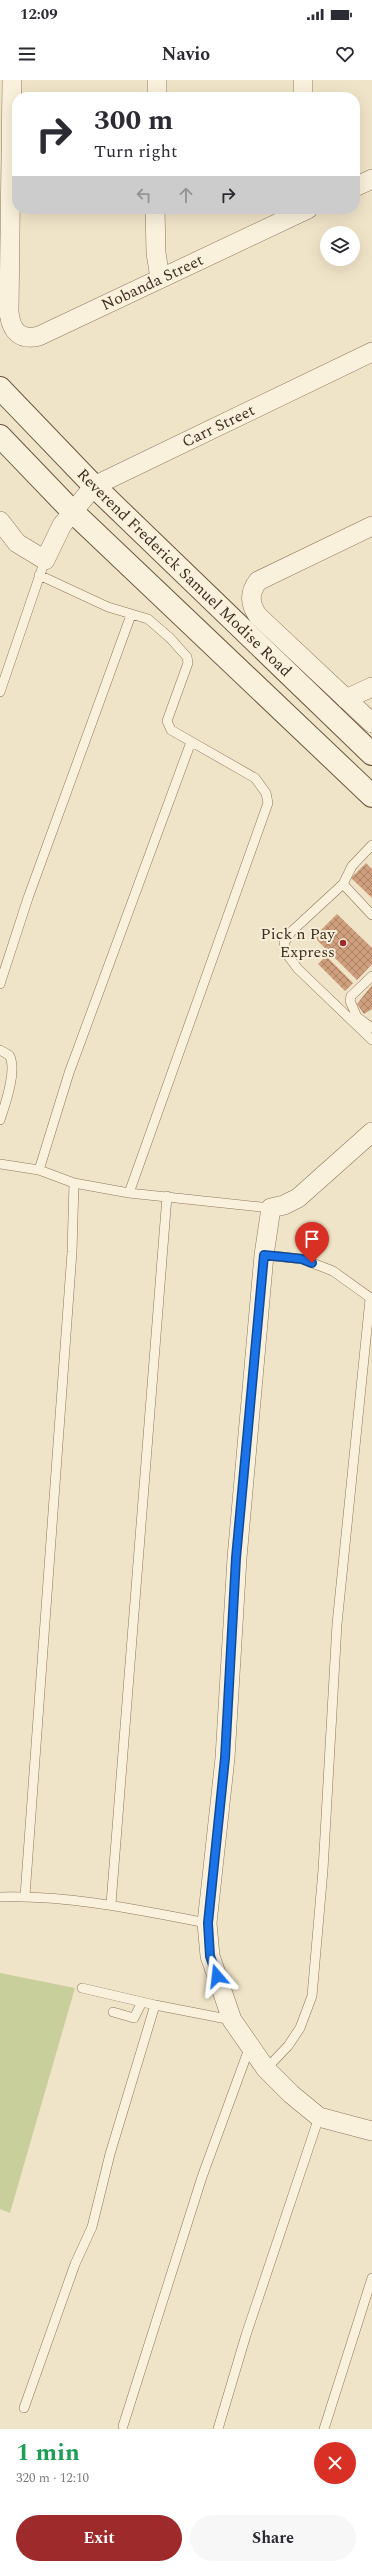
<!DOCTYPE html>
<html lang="en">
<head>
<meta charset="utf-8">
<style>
  body { margin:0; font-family:Spectral,serif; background:#f7f7f7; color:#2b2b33; height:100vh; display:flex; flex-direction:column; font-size:15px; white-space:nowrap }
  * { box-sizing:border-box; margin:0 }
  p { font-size:13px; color:#7c7c81 }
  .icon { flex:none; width:22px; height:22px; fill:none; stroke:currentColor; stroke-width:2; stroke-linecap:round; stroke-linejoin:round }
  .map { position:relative; height:2349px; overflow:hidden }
  .sheet { display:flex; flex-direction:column; background:#fff; flex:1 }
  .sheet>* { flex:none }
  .guide { position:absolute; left:12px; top:12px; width:348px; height:122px; border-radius:16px; box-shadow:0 4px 16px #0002; background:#fff; color:#2b2b33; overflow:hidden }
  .fabs { position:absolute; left:320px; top:146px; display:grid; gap:8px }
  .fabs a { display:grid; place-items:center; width:40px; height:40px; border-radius:50%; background:#fff; box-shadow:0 4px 16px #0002; font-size:20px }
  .pin { position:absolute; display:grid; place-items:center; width:34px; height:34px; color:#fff; margin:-41px -17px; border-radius:50% 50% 50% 0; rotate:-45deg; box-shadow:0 0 4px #0007 }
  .pin .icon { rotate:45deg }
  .me { position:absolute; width:44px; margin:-22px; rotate:343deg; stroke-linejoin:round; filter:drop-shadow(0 0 3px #0008) }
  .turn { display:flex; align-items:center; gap:14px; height:84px; padding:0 16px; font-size:18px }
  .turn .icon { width:52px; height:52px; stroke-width:2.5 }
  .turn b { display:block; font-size:28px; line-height:34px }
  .lanes { display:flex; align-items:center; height:38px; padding:0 16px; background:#0003; justify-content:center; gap:20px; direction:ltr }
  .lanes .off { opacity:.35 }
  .round { display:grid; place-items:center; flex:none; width:42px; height:42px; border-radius:21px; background:#f7f7f7 }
  .summary { display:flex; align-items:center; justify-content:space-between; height:68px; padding:0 16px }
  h1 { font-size:24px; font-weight:700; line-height:30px; color:#1e9e55 }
  .action { display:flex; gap:8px; margin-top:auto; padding:8px 16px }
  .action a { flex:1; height:46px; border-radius:24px; background:#9e2a2b; color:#fff; font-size:16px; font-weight:700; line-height:46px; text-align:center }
  .action a+a { background:#f7f7f7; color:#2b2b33 }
  .status { display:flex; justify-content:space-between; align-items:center; height:28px; padding:0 20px; background:#fff; direction:ltr }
  .status svg { height:11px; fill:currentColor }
  header { display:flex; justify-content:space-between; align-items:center; height:52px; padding:0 16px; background:#fff; font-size:18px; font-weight:700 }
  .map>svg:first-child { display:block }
  .pitch { fill:#c9cf9b }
  .building { fill:url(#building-cross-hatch) }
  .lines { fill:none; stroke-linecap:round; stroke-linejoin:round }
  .lane-casing { stroke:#8d765c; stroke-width:10 }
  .street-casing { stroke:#8d765c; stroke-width:20 }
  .secondary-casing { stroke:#6f573f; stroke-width:24 }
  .lane { stroke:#faf1dc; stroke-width:9 }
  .street { stroke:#faf1dc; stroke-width:19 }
  .secondary { stroke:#faf1dc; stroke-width:22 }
  .route-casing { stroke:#114b97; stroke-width:10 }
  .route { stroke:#1a73e8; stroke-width:7 }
  .poi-dot { fill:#9e2a2b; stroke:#f7eed8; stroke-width:1.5 }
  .labels { text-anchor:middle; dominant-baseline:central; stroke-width:4; stroke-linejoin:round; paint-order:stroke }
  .street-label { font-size:16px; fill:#3d2e20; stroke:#f7eed8 }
  .poi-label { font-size:16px; fill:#3d2e20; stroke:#f7eed8; text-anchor:end }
</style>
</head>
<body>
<div class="status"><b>12:09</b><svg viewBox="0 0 49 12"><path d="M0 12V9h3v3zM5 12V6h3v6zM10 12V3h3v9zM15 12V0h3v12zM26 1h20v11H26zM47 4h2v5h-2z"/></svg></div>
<header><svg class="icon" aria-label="menu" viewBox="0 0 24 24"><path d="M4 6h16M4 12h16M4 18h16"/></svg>Navio<svg class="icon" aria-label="heart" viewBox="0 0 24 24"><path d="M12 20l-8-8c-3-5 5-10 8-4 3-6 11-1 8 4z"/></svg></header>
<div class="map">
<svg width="372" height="2349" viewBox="0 0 372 2349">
  <defs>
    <pattern id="building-cross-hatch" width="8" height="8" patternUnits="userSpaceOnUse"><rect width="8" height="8" fill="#cf9f7d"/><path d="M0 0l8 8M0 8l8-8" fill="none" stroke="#a98266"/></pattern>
  </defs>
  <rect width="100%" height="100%" fill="#f0e4c8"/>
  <path class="pitch" d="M 0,1893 L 75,1908 L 10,2133 L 0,2129 Z"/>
  <path class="building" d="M 366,783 L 372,789 L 372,818 L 351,798 Z
    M 337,834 L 372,868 L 372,884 L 357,900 L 314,857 Z
    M 326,876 L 353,903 L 345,911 L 318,884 Z
    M 372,905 L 372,929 L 364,934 L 357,924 Z"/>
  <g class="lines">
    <defs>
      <path id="lane" d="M 39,495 L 108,527 L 148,539 L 170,558 L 187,577 L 188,583 L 167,641 L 171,650 L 255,698 L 266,713 L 268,723 L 129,1113
        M 0,612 L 45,480
        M 372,765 L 352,786 L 343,804 L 372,835
        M 343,804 L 291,852 L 284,863 L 286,873 L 298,889 L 372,960
        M 372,896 L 351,916 L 350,921 L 357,937 L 372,948
        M 0,904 L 28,818 L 131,535
        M 0,970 L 9,975 C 18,989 5,1025 0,1040
        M 0,1084 L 39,1090 L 74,1103 L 129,1113 L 271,1128
        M 39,1090 L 69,993 L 191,662
        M 264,1175 L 302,1179 L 333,1191 L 372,1219
        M 25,1816 L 72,1172 L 74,1103
        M 0,1817 C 70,1815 139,1830 207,1843
        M 111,1824 L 167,1116
        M 82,1908 L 155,1925
        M 113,1932 L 134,1938 L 142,1922
        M 266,1989 L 288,1966 L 300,1948 L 312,1916 L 323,1790 L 337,1544 L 370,1219
        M 24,2328 L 75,2184 L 92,2147 L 110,2074 L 155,1925 L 232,1940
        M 123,2346 L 202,2097 L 250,1966
        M 218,2349 L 246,2255 L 319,2037
        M 324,2349 L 372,2198"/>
      <g id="street">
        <path id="s1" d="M 12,0 L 9,232 C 11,251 20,261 39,256 L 308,129"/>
        <path d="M 157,17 L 157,0"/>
        <path d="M 303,17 L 303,0"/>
        <path d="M 355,107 L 372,99"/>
        <path d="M 155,129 L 156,173 L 160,198"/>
        <path id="s2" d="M 0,441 L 17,463 L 45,480 L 62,445 L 94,406 L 372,272"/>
        <path d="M 372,446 L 258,501 C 249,513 249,523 258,536 L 372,643"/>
        <path d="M 346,619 L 372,607"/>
        <path d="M 372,1052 L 298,1118 L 284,1125 L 271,1128 L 264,1175 L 237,1478 L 225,1678 L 207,1843 L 210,1876 L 232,1940 L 266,1989 L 291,2014 L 319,2037 L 372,2051"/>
      </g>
      <g id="secondary">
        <path id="s3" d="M 0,308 L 94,406 L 372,674"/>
        <path d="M 0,356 L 72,431 L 372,716"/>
      </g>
    </defs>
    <use href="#lane" class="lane-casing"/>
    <use href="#street" class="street-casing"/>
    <use href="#secondary" class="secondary-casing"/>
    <use href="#lane" class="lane"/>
    <use href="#street" class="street"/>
    <use href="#secondary" class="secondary"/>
  </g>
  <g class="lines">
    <defs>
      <path id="route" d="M 217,1896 L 210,1876 L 208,1843 L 225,1678 L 236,1478 L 264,1175 L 302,1179 L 312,1183"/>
    </defs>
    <use href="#route" class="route-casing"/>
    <use href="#route" class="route"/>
  </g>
  <circle class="poi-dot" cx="343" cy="863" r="4"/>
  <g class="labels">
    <g class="street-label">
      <text stroke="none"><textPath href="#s1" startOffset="403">Nobanda Street</textPath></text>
      <text stroke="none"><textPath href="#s2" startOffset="288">Carr Street</textPath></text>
      <text stroke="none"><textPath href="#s3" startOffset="261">Reverend Frederick Samuel Modise Road</textPath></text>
    </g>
    <g class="poi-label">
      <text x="335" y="854">Pick n Pay<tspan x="335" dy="18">Express</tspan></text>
    </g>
  </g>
</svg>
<div class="fabs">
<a><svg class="icon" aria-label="layers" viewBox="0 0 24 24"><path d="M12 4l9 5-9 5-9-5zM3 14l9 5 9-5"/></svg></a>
</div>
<div class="pin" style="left:312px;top:1183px;background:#d93025"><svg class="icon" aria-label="arrive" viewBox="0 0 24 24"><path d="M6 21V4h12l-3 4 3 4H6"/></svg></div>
<svg class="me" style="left:217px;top:1896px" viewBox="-20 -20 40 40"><path d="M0-17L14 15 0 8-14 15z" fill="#1a73e8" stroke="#fff" stroke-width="4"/></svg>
<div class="guide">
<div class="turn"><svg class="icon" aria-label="right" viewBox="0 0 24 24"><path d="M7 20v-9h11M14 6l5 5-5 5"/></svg><div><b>300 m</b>Turn right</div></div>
<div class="lanes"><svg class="icon off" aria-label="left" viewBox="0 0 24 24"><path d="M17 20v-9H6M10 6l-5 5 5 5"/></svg><svg class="icon off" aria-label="ahead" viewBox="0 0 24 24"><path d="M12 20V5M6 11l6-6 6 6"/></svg><svg class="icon" aria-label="right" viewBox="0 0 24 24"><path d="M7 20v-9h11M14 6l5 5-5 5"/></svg></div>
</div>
</div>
<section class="sheet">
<div class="summary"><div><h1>1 min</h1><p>320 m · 12:10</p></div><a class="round" style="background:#d93025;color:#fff"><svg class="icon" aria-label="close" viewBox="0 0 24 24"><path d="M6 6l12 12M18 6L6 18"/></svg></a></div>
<div class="action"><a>Exit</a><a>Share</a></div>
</section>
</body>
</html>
